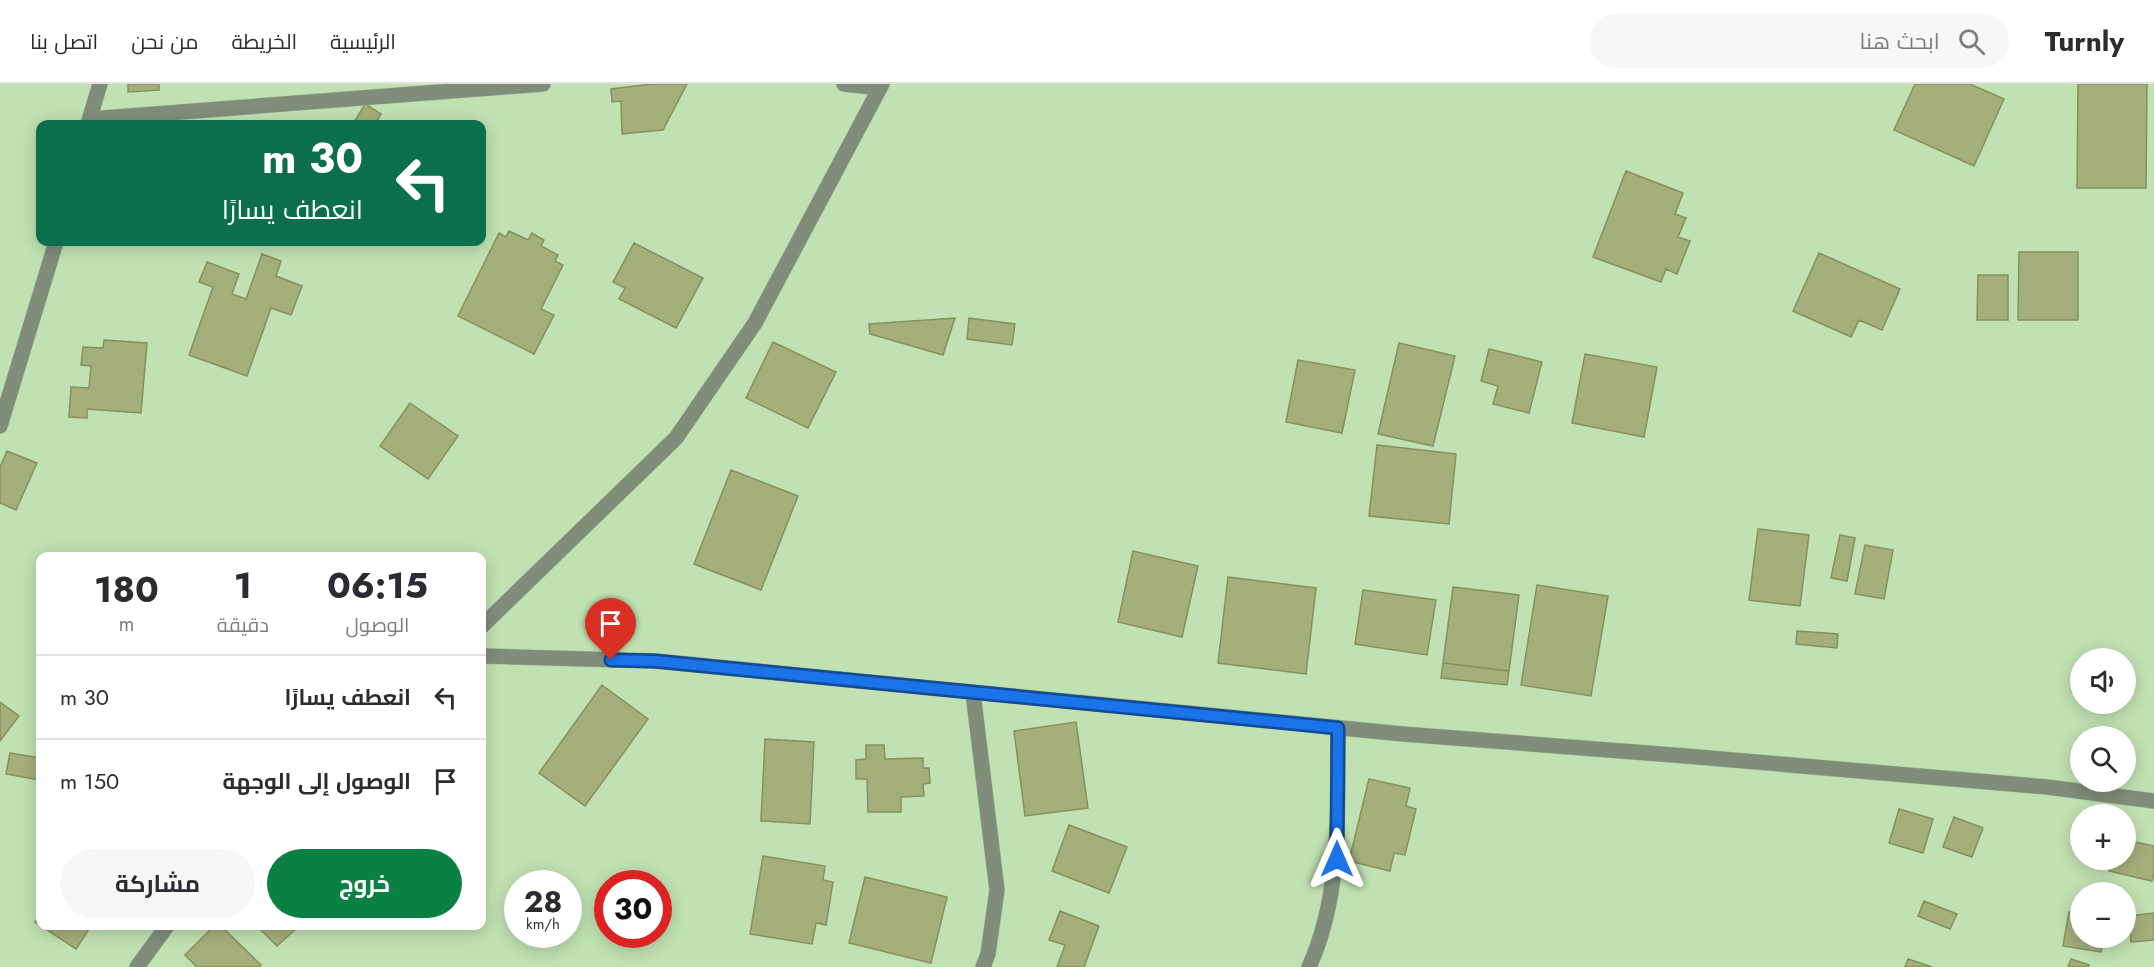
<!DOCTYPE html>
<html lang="ar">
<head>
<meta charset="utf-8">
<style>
  body { margin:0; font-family:Jost,Cairo,sans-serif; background:#f7f7f7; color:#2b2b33; direction:rtl; height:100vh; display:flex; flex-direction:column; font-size:22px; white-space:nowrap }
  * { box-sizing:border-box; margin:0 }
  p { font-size:20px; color:#7c7c81 }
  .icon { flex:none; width:33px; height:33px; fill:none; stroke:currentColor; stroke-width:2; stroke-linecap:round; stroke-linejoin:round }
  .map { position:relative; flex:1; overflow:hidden; direction:ltr }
  .panel { position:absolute; left:36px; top:468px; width:450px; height:378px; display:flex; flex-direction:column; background:#fff; border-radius:12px; box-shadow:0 3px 15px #0003; direction:rtl }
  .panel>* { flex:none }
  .banner { position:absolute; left:36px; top:36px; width:450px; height:126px; border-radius:12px; box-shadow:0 3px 15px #0003; direction:rtl; background:#0b6e4f; color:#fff; overflow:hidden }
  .tools { position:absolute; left:2070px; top:564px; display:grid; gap:12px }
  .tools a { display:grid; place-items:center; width:66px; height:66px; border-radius:50%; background:#fff; box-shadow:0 3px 15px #0003; font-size:30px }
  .speed { position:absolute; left:504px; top:786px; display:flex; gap:12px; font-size:30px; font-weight:700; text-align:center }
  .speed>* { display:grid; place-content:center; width:78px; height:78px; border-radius:50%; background:#fff; box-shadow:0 3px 15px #0003; line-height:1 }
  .speed small { font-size:15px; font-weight:400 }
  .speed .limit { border:9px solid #d22; background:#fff; color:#111 }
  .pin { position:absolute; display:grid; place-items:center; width:51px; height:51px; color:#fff; margin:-62px -26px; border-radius:50% 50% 50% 0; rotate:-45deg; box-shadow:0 0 6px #0007 }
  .pin .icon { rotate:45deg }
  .me { position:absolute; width:66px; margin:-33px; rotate:0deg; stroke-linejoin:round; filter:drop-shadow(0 0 4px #0008) }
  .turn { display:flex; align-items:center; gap:21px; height:126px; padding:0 24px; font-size:27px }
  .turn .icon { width:78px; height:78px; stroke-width:2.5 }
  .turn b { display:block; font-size:42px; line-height:51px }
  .eta { display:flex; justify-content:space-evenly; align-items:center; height:102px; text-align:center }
  .eta b { font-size:36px; font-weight:700; line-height:42px }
  .cta { display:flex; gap:12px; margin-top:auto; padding:12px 24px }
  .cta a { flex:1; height:69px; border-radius:36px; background:#0b8043; color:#fff; font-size:24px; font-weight:700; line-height:69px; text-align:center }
  .cta a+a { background:#f7f7f7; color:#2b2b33 }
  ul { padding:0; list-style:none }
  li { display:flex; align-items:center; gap:18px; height:84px; padding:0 24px; border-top:2px solid #e1e1e2 }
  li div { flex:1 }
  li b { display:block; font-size:22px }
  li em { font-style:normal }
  header { display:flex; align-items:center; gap:36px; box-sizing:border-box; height:84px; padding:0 30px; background:#fff; border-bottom:2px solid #e1e1e2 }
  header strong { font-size:28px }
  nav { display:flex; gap:33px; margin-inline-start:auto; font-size:21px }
  .search { width:420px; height:54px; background:#f7f7f7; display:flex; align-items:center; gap:15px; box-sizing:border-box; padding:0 21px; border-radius:33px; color:#7c7c81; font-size:22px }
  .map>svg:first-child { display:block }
  .building { fill:#a5af7b; stroke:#87905d; stroke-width:1.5 }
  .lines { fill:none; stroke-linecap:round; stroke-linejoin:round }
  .street-casing { stroke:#a0bd93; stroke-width:16 }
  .street { stroke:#808d7a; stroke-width:15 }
  .route-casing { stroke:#114b97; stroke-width:15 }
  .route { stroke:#1a73e8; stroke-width:10 }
</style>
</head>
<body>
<header>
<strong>Turnly</strong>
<div class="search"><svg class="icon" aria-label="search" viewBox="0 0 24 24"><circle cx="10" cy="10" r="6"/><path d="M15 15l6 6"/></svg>ابحث هنا</div>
<nav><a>الرئيسية</a><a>الخريطة</a><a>من نحن</a><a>اتصل بنا</a></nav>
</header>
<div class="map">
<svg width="2154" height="883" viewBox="0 0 2154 883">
  <rect width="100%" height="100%" fill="#c0e1b2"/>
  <path class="building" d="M 128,0 L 159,0 L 159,6 L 128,8 Z
    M 652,0 L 687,0 L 663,46 L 622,50 L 621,17 L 612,18 L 611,5 Z
    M 1915,0 L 1970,0 L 2004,15 L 1974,82 L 1894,46 Z
    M 2078,0 L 2147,0 L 2146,104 L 2077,104 Z
    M 365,20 L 381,30 L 375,40 L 353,40 Z
    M 1626,87 L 1683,109 L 1675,130 L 1686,134 L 1678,153 L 1690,157 L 1677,190 L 1666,185 L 1661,198 L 1593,173 Z
    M 509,147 L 528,156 L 532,149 L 544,156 L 541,162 L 558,171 L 555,177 L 563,181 L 541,225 L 554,231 L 534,270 L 458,232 L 499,149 L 506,153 Z
    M 634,159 L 703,194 L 676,244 L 619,215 L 625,204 L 613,198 Z
    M 2019,168 L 2078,168 L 2078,236 L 2018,236 Z
    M 1819,169 L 1900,205 L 1882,246 L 1859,236 L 1851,253 L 1793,227 Z
    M 262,170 L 281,177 L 276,192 L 302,202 L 291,231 L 271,224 L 247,292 L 189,271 L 213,203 L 199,198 L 207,178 L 239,190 L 232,210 L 246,215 Z
    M 1978,191 L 2008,191 L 2008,236 L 1977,236 Z
    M 955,234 L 943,271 L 870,250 L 869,240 Z
    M 969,234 L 1015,240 L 1012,261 L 967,255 Z
    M 104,256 L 147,259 L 141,329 L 87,325 L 87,334 L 69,333 L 71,303 L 89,304 L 91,282 L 81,281 L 83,263 L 103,264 Z
    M 773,258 L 836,288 L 808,344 L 746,314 Z
    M 1399,259 L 1455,272 L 1433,362 L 1378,350 Z
    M 1489,265 L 1542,278 L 1529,329 L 1493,320 L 1498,302 L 1481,297 Z
    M 1585,270 L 1657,283 L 1644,353 L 1572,339 Z
    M 1298,276 L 1355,286 L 1342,349 L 1286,338 Z
    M 410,319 L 458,352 L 428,395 L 380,362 Z
    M 1377,361 L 1456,370 L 1449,440 L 1369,432 Z
    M 7,367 L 37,379 L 16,426 L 0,419 L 0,383 Z
    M 731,386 L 798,412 L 761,506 L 694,480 Z
    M 1758,445 L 1809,451 L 1800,522 L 1749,516 Z
    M 1840,451 L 1855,454 L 1847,497 L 1831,494 Z
    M 1865,461 L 1893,466 L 1884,515 L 1855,510 Z
    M 1133,467 L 1198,482 L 1182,553 L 1118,538 Z
    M 1228,493 L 1316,504 L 1306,590 L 1218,579 Z
    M 1537,501 L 1608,512 L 1591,612 L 1521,601 Z
    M 1453,503 L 1519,511 L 1509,587 L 1443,579 Z
    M 1363,506 L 1436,516 L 1427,571 L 1355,560 Z
    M 1797,547 L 1838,550 L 1837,564 L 1796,560 Z
    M 1443,579 L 1509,587 L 1507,601 L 1441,594 Z
    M 602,601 L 648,635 L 585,722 L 539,689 Z
    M 0,618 L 19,632 L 0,657 Z
    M 1076,638 L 1088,724 L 1025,732 L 1014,647 Z
    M 765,655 L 814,658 L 810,740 L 761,737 Z
    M 866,661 L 884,661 L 885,675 L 923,674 L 923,684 L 929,684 L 930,699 L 923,700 L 924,712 L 901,713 L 901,728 L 868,728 L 867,695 L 856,695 L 856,676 L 866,675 Z
    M 10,669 L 40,674 L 40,696 L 6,690 Z
    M 1369,695 L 1410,704 L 1406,722 L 1416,725 L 1405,771 L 1394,769 L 1390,787 L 1349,777 Z
    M 1899,725 L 1933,735 L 1923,769 L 1889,759 Z
    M 1954,733 L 1983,744 L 1972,773 L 1943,763 Z
    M 1069,741 L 1127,763 L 1109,809 L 1052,787 Z
    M 2126,756 L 2154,762 L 2154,788 L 2152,797 L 2109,787 L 2112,776 L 2126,776 Z
    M 763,772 L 825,782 L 823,796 L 833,798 L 826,841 L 816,839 L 812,860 L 750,850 Z
    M 865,793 L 947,813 L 931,879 L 849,859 Z
    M 1924,817 L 1957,830 L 1950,845 L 1918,832 Z
    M 1060,827 L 1099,842 L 1084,883 L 1057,883 L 1065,861 L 1049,856 Z
    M 2069,828 L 2080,830 L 2080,854 L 2104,854 L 2101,868 L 2063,862 Z
    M 2154,829 L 2154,856 L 2131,858 L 2129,832 Z
    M 40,830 L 40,842 L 91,842 L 76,865 L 35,838 Z
    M 214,842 L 221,842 L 261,881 L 259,883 L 197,883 L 185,871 Z
    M 257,842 L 299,842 L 277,862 Z
    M 1908,875 L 1932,883 L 1905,883 Z
    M 2071,875 L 2089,881 L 2088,883 L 2068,883 Z"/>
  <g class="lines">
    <defs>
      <path id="street" d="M 844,0 L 880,4
        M 90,35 L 543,0
        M 88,40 L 100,0
        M 0,342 L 56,158
        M 482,542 L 676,354 L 755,239 L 882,0
        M 482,572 L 655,577 L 1403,650 L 1686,672 L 2047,703 L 2154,717
        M 973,609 L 997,806 L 988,870 L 983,883
        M 137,883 L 167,842
        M 1309,883 C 1343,808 1337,724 1338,644"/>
    </defs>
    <use href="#street" class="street-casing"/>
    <use href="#street" class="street"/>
  </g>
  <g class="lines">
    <defs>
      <path id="route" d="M 611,576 L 655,577 L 1338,644 L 1337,775"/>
    </defs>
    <use href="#route" class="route-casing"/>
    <use href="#route" class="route"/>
  </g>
</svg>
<div class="tools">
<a><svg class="icon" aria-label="sound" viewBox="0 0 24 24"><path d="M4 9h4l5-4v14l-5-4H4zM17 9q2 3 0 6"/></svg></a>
<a><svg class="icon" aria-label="search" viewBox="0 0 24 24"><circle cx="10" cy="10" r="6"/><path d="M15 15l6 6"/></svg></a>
<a>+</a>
<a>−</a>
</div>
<div class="speed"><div>28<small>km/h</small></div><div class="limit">30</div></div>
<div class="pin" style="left:611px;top:576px;background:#d93025"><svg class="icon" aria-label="arrive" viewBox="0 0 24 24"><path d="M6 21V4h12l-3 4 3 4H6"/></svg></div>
<svg class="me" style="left:1337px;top:775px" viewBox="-20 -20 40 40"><path d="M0-17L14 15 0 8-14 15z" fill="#1a73e8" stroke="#fff" stroke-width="4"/></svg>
<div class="banner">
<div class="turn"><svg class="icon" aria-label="left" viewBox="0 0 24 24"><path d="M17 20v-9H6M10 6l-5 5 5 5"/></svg><div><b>30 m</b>انعطف يسارًا</div></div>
</div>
<section class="panel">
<div class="eta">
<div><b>06:15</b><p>الوصول</p></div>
<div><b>1</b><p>دقيقة</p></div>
<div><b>180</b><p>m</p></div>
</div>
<ul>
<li><svg class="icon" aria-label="left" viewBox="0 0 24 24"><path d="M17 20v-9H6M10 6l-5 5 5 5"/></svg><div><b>انعطف يسارًا</b></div><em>30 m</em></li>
<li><svg class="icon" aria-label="arrive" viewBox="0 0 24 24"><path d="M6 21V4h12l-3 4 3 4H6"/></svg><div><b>الوصول إلى الوجهة</b></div><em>150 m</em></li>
</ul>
<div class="cta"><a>خروج</a><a>مشاركة</a></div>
</section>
</div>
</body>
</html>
